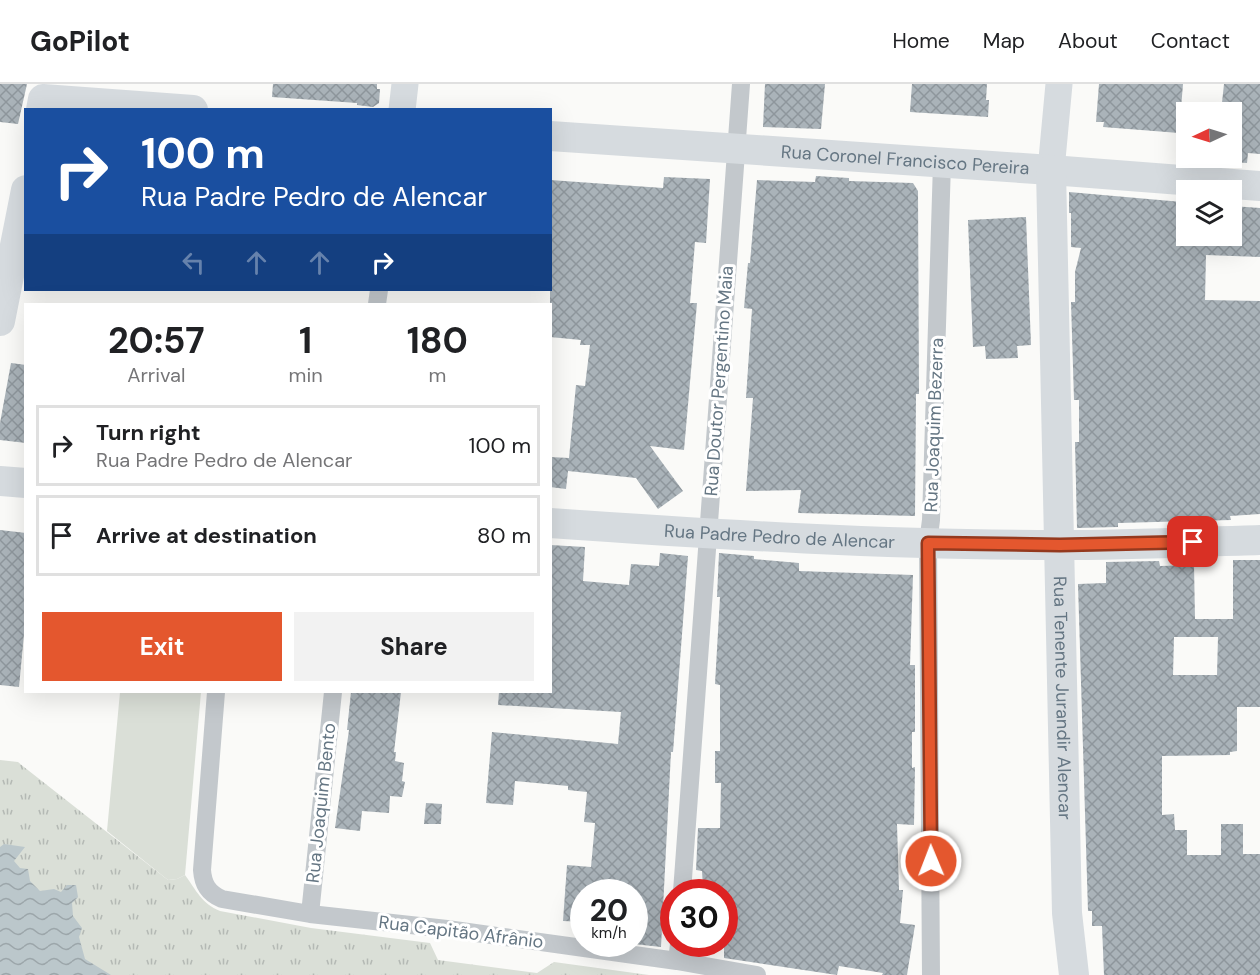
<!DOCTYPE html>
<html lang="en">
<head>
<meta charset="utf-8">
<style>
  body { margin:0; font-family:"DM Sans",sans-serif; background:#f2f2f2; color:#202124; height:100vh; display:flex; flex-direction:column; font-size:22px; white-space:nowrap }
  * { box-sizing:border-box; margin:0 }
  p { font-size:20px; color:#757577 }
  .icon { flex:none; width:33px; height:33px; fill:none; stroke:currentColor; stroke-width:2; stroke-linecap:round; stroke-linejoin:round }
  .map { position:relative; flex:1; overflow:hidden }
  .details { position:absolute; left:24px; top:219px; width:528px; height:390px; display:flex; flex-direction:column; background:#fff; border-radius:0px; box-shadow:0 6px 24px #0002 }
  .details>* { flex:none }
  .top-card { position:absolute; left:24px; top:24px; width:528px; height:183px; border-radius:0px; box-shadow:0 6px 24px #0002; background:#1a4fa0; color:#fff; overflow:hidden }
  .needle { width:39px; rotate:266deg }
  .fabs { position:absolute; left:1176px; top:18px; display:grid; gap:12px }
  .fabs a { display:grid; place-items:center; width:66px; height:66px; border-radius:0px; background:#fff; box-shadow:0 6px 24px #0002; font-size:30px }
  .speed { position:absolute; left:570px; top:795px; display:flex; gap:12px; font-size:30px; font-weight:700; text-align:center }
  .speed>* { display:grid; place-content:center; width:78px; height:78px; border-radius:50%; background:#fff; box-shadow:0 6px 24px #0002; line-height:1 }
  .speed small { font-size:15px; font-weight:400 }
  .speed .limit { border:9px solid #d22; background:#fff; color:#111 }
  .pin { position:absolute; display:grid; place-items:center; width:51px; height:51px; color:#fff; margin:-26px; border-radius:12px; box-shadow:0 3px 9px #0006 }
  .me { position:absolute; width:66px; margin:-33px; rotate:359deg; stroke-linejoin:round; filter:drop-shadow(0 0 4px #0008) }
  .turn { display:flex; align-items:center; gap:21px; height:126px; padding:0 18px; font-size:27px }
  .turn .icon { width:78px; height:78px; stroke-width:2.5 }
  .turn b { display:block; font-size:42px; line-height:51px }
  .lanes { display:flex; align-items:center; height:57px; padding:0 18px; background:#0003; justify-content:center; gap:30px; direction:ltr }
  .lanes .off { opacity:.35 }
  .eta { display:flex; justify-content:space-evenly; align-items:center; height:102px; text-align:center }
  .eta b { font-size:36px; font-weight:700; line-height:42px }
  .cta { display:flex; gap:12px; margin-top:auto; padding:12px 18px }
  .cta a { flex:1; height:69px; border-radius:0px; background:#e4572e; color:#fff; font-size:24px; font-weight:700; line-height:69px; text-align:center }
  .cta a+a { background:#f2f2f2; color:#202124 }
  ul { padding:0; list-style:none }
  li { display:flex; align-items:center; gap:18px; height:81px; margin:0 12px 9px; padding:0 6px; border:3px solid #e0e0e0; border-radius:0px }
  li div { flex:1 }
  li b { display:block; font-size:22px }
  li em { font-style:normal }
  header { display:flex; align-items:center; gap:36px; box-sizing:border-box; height:84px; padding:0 30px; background:#fff; border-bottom:2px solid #e0e0e0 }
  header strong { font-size:28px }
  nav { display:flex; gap:33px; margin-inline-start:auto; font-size:21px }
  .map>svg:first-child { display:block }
  .grass { fill:#dadfd7 }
  .park { fill:url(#park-tufts) }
  .water { fill:url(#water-waves) }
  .building { fill:url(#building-cross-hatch); fill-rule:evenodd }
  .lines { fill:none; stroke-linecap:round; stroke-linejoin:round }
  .street { stroke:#c3c8cc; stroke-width:18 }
  .secondary { stroke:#d6dbdf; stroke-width:27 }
  .primary { stroke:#d6dbdf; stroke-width:30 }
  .route-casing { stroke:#94391e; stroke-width:15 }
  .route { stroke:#e4572e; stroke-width:10 }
  .labels { text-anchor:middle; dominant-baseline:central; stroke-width:6; stroke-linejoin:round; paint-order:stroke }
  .street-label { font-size:18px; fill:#657683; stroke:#fff }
</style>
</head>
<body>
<header>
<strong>GoPilot</strong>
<nav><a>Home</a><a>Map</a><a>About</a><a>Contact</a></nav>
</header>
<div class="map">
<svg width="1260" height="891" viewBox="0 0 1260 891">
  <defs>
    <pattern id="park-tufts" width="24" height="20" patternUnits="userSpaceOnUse" patternTransform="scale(1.5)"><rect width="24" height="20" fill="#dadfd7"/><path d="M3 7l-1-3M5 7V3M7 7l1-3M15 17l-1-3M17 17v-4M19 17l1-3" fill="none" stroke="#b4b9b4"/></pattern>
    <pattern id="water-waves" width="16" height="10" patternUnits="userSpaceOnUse" patternTransform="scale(1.5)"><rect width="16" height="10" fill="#bbc7cb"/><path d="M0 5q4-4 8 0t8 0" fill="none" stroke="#9ca6aa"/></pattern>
    <pattern id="building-cross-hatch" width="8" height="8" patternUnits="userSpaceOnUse" patternTransform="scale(1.5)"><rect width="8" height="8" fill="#aab3b9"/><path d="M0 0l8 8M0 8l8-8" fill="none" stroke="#8e969c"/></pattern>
  </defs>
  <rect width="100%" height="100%" fill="#fafaf8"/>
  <path class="grass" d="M 120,608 L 201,608 L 185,791 L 177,795 L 168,796 L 107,747 Z"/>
  <path class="park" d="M 0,676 L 18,678 L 24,683 L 168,796 L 177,795 L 185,791 C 196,806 202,820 220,827 L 311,844 L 430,859 L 438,876 L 537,889 L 554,878 L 649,891 L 0,891 Z"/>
  <path class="water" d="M 4,760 L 25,763 L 14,777 L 20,784 L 28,785 L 30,797 L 40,807 L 54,805 L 61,808 L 67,801 L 76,801 L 78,813 L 72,819 L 73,832 L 82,844 L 79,853 L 85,875 L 111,891 L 0,891 L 0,763 Z"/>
  <path class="building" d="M 0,0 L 27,0 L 18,40 L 0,38 Z
    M 273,0 L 377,0 L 377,5 L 380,5 L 379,19 L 373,23 L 357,21 L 357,19 L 272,13 Z
    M 765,0 L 825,0 L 821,45 L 763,43 Z
    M 912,0 L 987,0 L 986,16 L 989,16 L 988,33 L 910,28 Z
    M 1099,0 L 1183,0 L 1179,49 L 1103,43 L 1104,38 L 1096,38 Z
    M 1224,0 L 1260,0 L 1260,70 L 1248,69 L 1247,79 L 1232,78 L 1232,28 L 1221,28 Z
    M 816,92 L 849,94 L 849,97 L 913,99 L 918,107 L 919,310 L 916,310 L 915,432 L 798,429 L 801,406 L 746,407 L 753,314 L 746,314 L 752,225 L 744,224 L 748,179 L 750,179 L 757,96 L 815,98 Z
    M 664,93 L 710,95 L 706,159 L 695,158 L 690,219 L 697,219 L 684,366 L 650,362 L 683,407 L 658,425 L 636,394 L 568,387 L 566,405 L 550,403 L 550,373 L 569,374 L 576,301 L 585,302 L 590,261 L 580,261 L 581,256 L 550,253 L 550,96 L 663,104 Z
    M 1069,108 L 1182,118 L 1181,128 L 1186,128 L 1186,152 L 1232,152 L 1232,122 L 1260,124 L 1260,173 L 1206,171 L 1205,216 L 1260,217 L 1260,430 L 1230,432 L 1231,436 L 1118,439 L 1118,443 L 1077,444 L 1075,358 L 1079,358 L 1079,316 L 1074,316 L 1071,218 L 1075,218 L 1075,188 L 1081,164 L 1071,163 L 1071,129 L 1069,129 Z
    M 1026,133 L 1031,261 L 1017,262 L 1018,274 L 986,275 L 985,262 L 973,263 L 968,136 Z
    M 11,279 L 26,281 L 26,359 L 0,356 L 0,339 Z
    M 0,446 L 26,449 L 26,529 L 19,603 L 0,601 Z
    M 550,461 L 585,463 L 583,497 L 629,501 L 631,480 L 659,482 L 660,469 L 688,472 L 673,668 L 671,668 L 661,863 L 634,860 L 634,808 L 584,808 L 584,838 L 563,837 L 567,781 L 591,783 L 595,739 L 584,738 L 587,708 L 568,706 L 568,702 L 515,697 L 513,721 L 486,719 L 492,648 L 618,660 L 621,628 L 498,621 L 499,608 L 550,608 Z
    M 719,469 L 754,472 L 754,475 L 799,479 L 799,487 L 913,491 L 910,581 L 915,581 L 915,648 L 912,648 L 912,684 L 915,683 L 914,741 L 897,740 L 899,806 L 903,806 L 900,839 L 915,841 L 907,891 L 882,891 L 883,889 L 839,882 L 837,891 L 724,874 L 724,808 L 715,808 L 715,804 L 703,803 L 702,787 L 696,786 L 698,744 L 720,744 L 721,699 L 715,699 L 715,667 L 720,667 L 720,601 L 715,600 L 720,513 L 717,513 Z
    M 1233,476 L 1260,476 L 1260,623 L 1237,623 L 1237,667 L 1230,668 L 1230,671 L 1162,672 L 1162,731 L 1174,730 L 1175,746 L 1187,746 L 1187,771 L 1221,771 L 1221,740 L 1243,740 L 1243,770 L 1260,770 L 1260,891 L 1104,891 L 1102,842 L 1092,842 L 1092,827 L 1088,827 L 1078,500 L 1106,499 L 1106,478 L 1159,477 L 1160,482 L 1194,481 L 1195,535 L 1233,535 ZM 1174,553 L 1218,553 L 1217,591 L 1173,591 Z
    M 351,608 L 401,608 L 394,668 L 396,668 L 395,677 L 404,679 L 402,697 L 405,698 L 402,713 L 390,712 L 389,729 L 362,727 L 360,747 L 335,744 L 349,646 L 347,646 Z
    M 426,719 L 442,720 L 441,740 L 424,740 Z"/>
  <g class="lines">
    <path class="street" d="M 377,220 L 379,206
      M 216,608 L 202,786 C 203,800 208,809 222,815 L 310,830 L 447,845 L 677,877 L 757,891
      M 682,808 L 741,0
      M 310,830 L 333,608
      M 677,877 L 679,860
      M 931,891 L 928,459 L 931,436 L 942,79"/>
    <path class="secondary" d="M 402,26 L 405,0
      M 1051,86 L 1059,0"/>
    <g class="primary">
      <path d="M 41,26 L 43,15 L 193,26"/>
      <path id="s1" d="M 550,52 L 1051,86 L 1260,102"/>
      <path id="s2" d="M 1051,86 L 1067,829 L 1074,891"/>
      <path d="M 0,237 L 26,106"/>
      <path d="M 0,397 L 26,399"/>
      <path id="s3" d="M 550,439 C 720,451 890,461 1060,461 C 1126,461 1193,458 1260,456"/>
    </g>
  </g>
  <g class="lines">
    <defs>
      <path id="route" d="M 931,777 L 928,459 L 1060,461 L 1193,458"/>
    </defs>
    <use href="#route" class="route-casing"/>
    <use href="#route" class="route"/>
  </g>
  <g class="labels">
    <g class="street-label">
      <text stroke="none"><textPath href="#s1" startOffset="356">Rua Coronel Francisco Pereira</textPath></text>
      <text transform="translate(719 297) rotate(-86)">Rua Doutor Pergentino Maia</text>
      <text transform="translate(934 341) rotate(-88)">Rua Joaquim Bezerra</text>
      <text stroke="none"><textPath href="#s3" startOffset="230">Rua Padre Pedro de Alencar</textPath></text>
      <text stroke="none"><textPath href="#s2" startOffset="528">Rua Tenente Jurandir Alencar</textPath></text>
      <text transform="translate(321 719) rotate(-84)">Rua Joaquim Bento</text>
      <text transform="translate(461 848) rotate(7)">Rua Capitão Afrânio</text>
    </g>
  </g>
</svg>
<div class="fabs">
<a><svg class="needle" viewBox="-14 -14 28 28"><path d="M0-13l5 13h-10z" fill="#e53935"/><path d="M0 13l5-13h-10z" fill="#757577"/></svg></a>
<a><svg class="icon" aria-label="layers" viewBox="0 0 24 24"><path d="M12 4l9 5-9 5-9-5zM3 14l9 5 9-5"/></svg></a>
</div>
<div class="speed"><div>20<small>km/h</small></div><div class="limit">30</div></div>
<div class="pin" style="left:1193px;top:458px;background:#d93025"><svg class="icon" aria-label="arrive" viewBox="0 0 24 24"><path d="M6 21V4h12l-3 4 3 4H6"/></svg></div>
<svg class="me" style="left:931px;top:777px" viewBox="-20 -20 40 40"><circle r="17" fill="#e4572e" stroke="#fff" stroke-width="3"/><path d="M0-11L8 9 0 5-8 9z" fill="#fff"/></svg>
<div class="top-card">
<div class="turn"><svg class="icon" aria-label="right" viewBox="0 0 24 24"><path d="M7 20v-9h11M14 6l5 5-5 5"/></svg><div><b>100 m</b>Rua Padre Pedro de Alencar</div></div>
<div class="lanes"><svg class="icon off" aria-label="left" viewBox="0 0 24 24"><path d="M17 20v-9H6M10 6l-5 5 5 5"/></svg><svg class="icon off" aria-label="ahead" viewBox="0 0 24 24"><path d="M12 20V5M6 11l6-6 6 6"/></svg><svg class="icon off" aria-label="ahead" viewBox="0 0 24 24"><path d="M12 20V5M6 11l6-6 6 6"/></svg><svg class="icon" aria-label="right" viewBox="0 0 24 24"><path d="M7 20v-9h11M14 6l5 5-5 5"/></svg></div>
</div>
<section class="details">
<div class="eta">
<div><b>20:57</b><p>Arrival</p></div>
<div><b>1</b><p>min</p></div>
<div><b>180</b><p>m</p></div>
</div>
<ul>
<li><svg class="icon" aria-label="right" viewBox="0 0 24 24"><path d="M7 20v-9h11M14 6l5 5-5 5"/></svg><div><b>Turn right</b><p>Rua Padre Pedro de Alencar</p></div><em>100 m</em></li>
<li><svg class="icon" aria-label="arrive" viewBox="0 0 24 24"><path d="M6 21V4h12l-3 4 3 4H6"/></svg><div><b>Arrive at destination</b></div><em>80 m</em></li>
</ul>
<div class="cta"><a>Exit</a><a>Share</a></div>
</section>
</div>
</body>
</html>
